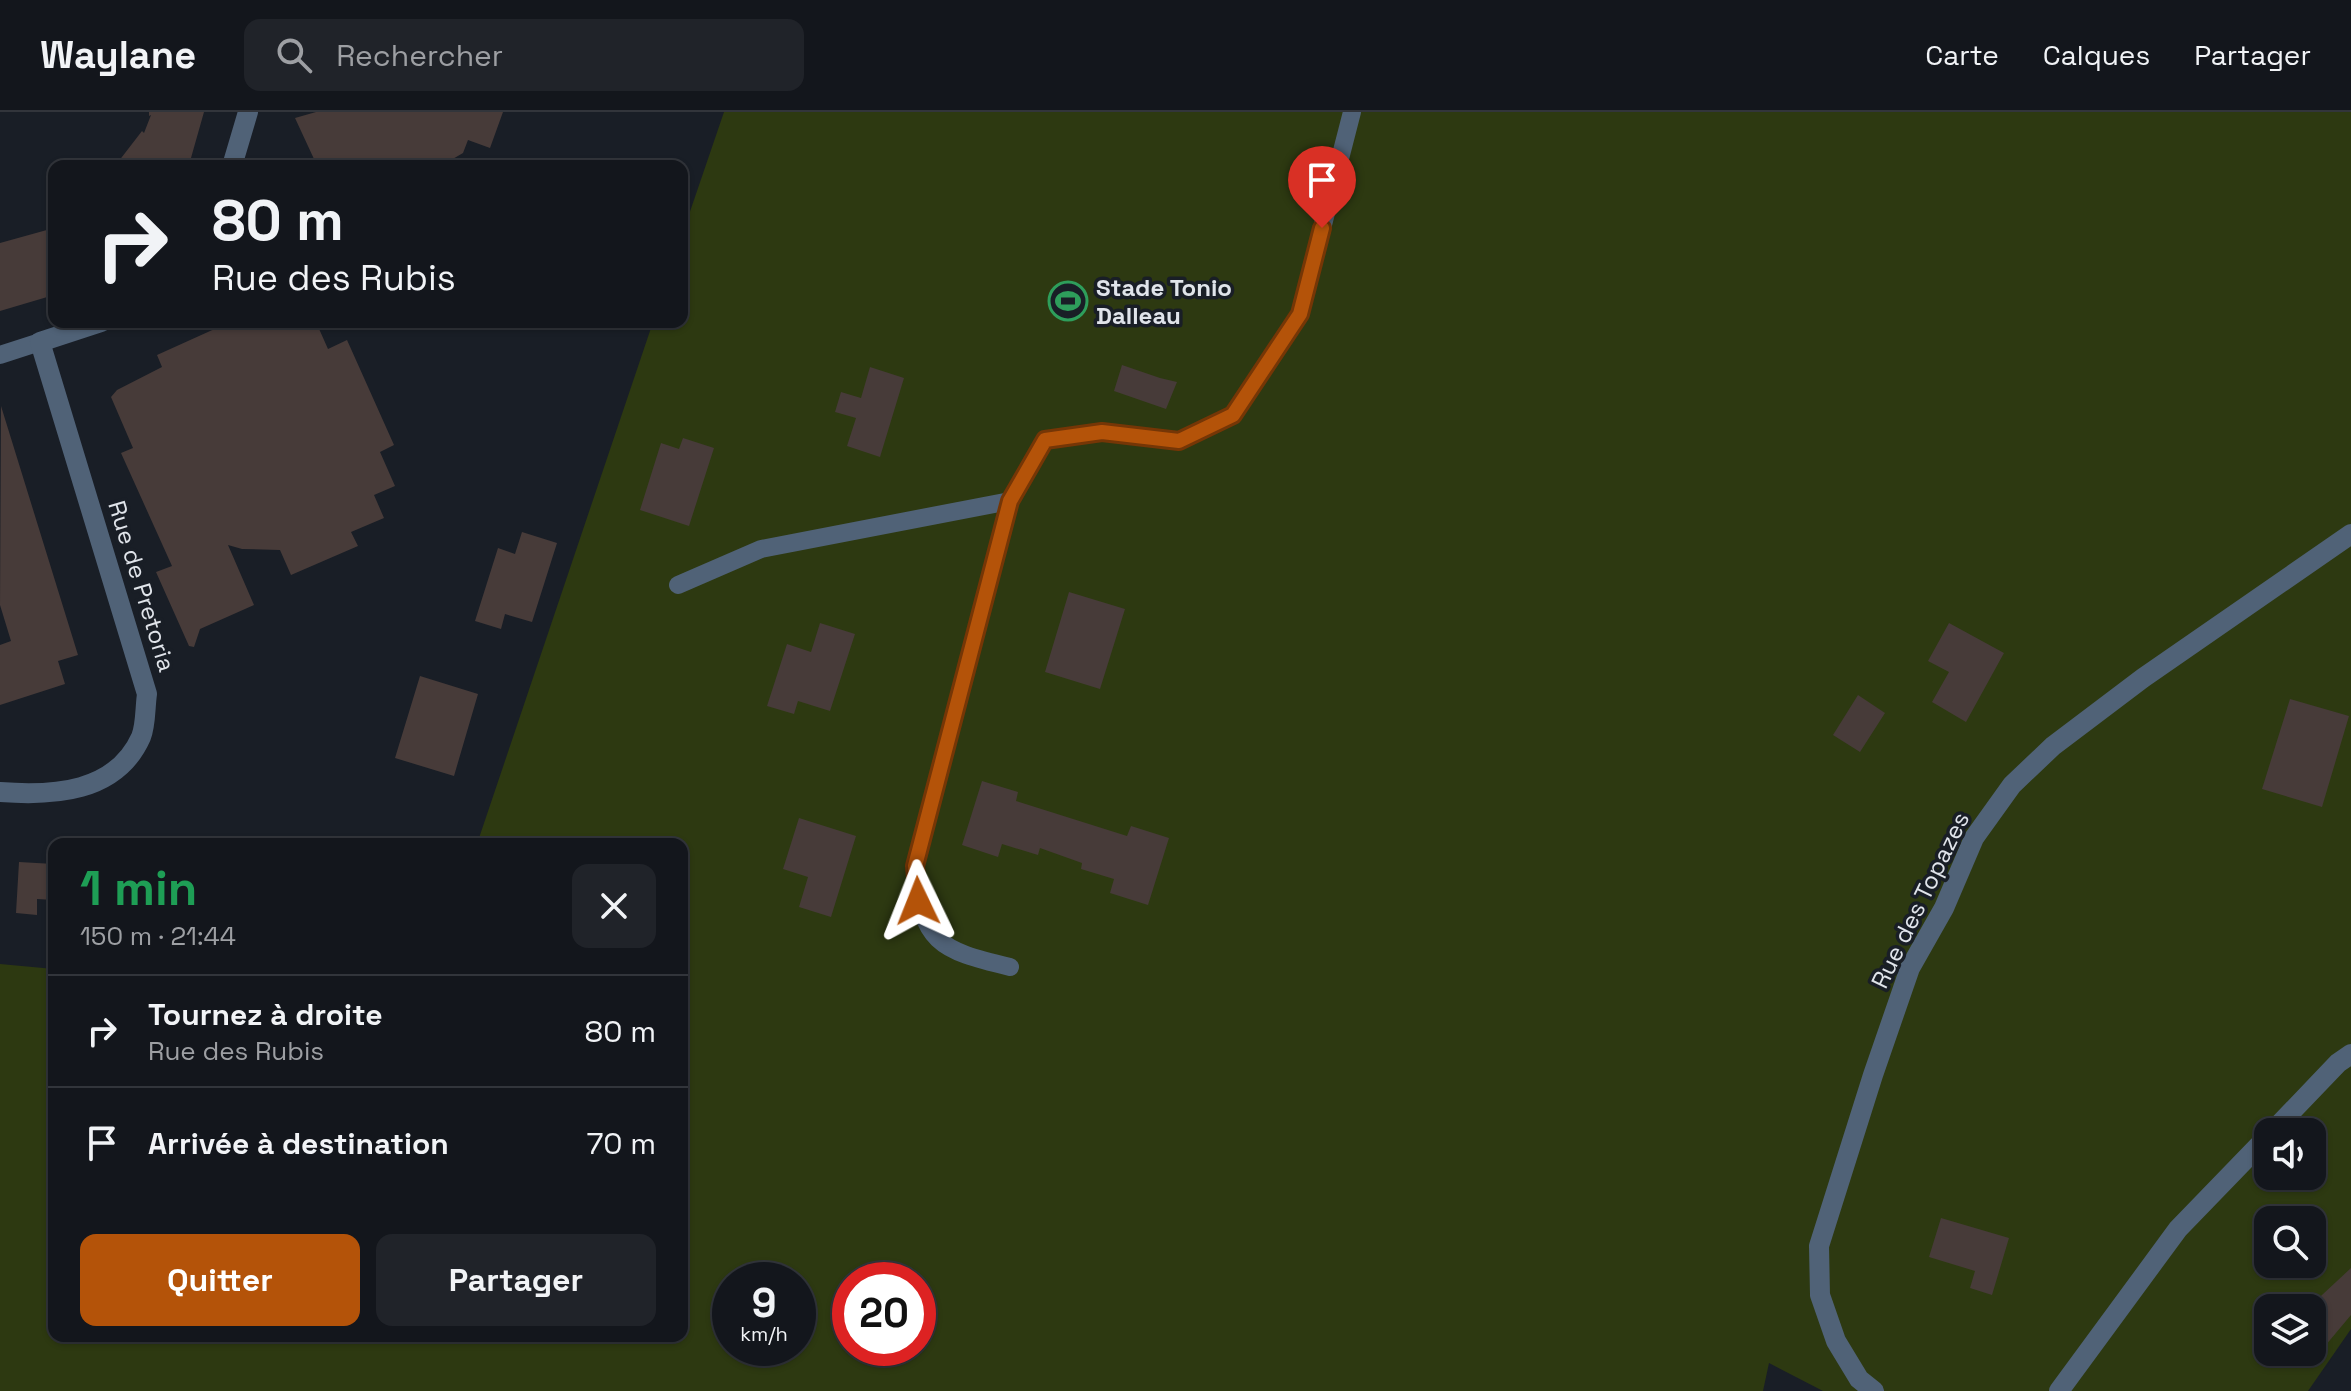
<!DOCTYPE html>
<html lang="fr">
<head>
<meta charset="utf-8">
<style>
  body { margin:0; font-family:"Space Grotesk",sans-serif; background:#202329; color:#f1f3f6; height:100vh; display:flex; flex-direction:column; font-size:30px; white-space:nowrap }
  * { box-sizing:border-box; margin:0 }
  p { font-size:26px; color:#9d9fa3 }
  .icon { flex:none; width:44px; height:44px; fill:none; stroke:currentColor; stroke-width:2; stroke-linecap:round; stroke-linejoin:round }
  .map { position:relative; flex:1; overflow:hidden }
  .drawer { position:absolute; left:48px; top:726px; width:640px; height:504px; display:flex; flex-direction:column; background:#13161c; border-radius:16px; box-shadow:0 2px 6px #0004,0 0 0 2px #32353b }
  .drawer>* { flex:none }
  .guide { position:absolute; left:48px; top:48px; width:640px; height:168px; border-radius:16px; box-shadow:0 2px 6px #0004,0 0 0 2px #32353b; background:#13161c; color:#f1f3f6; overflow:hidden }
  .controls { position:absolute; left:2254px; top:1006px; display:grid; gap:16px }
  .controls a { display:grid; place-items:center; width:72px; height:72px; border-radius:16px; background:#13161c; box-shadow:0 2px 6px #0004,0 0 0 2px #32353b; font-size:40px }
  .speed { position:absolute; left:712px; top:1150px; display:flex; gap:16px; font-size:40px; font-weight:700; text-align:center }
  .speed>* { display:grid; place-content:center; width:104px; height:104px; border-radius:50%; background:#13161c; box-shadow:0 2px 6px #0004,0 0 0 2px #32353b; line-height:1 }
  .speed small { font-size:20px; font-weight:400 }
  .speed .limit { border:12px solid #d22; background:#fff; color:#111 }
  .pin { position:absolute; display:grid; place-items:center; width:68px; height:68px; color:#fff; margin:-82px -34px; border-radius:50% 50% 50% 0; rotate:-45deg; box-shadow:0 0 8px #0007 }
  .pin .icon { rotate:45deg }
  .me { position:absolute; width:88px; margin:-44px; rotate:358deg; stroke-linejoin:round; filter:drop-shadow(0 0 6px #0008) }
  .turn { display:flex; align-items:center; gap:28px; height:168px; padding:0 32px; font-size:36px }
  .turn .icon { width:104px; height:104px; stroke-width:2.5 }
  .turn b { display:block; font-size:56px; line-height:68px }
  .round { display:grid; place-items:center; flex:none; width:84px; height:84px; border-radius:16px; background:#202329 }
  .overview { display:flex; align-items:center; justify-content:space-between; height:136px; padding:0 32px }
  h1 { font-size:48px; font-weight:700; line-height:60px; color:#1e9e55 }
  .button { display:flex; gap:16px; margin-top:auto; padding:16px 32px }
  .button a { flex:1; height:92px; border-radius:16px; background:#b45309; color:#fff; font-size:32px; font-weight:700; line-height:92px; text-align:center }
  .button a+a { background:#202329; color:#f1f3f6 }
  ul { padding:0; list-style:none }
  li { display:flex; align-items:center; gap:24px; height:112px; padding:0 32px; border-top:2px solid #32353b }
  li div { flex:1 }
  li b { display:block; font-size:30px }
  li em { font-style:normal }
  header { display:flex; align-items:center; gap:48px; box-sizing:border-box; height:112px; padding:0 40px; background:#13161c; border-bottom:2px solid #32353b }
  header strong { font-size:38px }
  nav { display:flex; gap:44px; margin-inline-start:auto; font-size:28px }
  .search { width:560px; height:72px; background:#202329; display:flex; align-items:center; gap:20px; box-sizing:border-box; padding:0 28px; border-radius:16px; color:#9d9fa3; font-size:30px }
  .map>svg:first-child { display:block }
  .green { fill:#2d3911; fill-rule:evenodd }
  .building { fill:#473b39 }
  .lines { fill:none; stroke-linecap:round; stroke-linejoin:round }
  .service { stroke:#506277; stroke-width:18 }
  .minor { stroke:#506277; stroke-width:20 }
  .route-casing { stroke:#753606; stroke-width:20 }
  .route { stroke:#b45309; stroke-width:14 }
  .labels { text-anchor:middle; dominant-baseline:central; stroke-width:7; stroke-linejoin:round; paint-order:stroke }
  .poi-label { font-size:24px; font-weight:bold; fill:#e0e4ea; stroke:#191e26; text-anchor:start }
  .street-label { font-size:24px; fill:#e0e4ea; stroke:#191e26 }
</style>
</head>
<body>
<header>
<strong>Waylane</strong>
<div class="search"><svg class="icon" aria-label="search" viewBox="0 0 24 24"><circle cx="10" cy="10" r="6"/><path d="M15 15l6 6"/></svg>Rechercher</div>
<nav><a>Carte</a><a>Calques</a><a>Partager</a></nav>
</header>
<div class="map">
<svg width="2351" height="1279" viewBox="0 0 2351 1279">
  <rect width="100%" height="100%" fill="#191e26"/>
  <path class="green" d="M 724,0 L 2351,0 L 2351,1217 L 2308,1279 L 1823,1279 L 1769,1251 L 1763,1279 L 0,1279 L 0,852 L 54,857 L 54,1224 L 682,1224 L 682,732 L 477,732 L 653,210 L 682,210 L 682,123 ZM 2268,1020 L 2312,1020 L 2312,1064 L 2268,1064 ZM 2268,1108 L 2312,1108 L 2312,1152 L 2268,1152 ZM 730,1168 L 798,1168 L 798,1236 L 730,1236 ZM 850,1168 L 918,1168 L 918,1236 L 850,1236 ZM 2268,1196 L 2312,1196 L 2312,1240 L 2268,1240 Z"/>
  <path class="building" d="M 149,0 L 204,0 L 189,53 L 115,54 L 142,19 L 144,21 L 151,3 L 149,4 Z
    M 316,0 L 503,0 L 490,36 L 468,28 L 463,41 L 451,48 L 454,54 L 323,54 L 314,47 L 295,6 Z
    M 54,116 L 54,183 L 0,199 L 0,131 Z
    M 230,210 L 271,210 L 274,216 L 288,210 L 316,210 L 328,237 L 347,228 L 394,333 L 380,340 L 395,374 L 374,383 L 384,406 L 351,420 L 358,434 L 291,463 L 280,438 L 242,437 L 228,433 L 254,493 L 200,517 L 194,535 L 189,534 L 156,460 L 172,454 L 121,341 L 133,336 L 111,285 L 117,278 L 162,255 L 157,243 Z
    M 1122,253 L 1160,266 L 1177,270 L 1166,297 L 1114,279 Z
    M 870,255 L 904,266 L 880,345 L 847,334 L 856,306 L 835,300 L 841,280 L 861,286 Z
    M 1,294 L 78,543 L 58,549 L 65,572 L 0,593 L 0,533 L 11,529 L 0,493 Z
    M 683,326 L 714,336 L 689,414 L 640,398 L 661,331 L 679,337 Z
    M 522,420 L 557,431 L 532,510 L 505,502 L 501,517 L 475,509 L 498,436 L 515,442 Z
    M 1069,480 L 1125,497 L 1100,577 L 1045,560 Z
    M 820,511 L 855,522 L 830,599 L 798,589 L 794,602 L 767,594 L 787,532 L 811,540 Z
    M 1949,511 L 2004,541 L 1966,610 L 1932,590 L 1949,560 L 1928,549 Z
    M 420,564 L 478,582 L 454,664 L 395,646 Z
    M 1858,583 L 1885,601 L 1860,640 L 1833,623 Z
    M 2290,587 L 2349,604 L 2322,695 L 2262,677 Z
    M 982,669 L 1018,680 L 1016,689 L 1127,724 L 1131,714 L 1169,726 L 1148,793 L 1110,781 L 1114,767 L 1081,757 L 1082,751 L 1040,736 L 1038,743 L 1002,732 L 998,745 L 962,733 Z
    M 799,706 L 856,724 L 831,805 L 799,795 L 808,765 L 783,757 Z
    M 19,750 L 54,752 L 54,788 L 37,787 L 37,803 L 16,801 Z
    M 1941,1106 L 2009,1126 L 1992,1183 L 1970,1176 L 1975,1159 L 1929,1145 Z
    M 2351,1156 L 2351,1203 L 2325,1234 L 2312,1222 L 2312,1196 L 2308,1196 Z"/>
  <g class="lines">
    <path class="service" d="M 0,243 L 40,230
      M 678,473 L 761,437 L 1010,389
      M 1010,855 C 939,838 921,831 915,754 L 1010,389 L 1045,328 L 1102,320 L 1179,329 L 1233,303 L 1300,202 L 1352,0"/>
    <path class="minor" d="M 232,54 L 248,0
      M 0,680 C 53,684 116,681 141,625 C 146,613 145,595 147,582 L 40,230 L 101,210
      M 2272,1020 L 2338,951 L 2351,942
      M 1874,1279 L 1859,1267 L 1836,1229 L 1820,1183 L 1819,1134 L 1873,963 L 1910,856 L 1944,796 L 1974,726 L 2012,673 L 2053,634 L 2143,566 L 2351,422
      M 2059,1279 L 2178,1117 L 2268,1024"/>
  </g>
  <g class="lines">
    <defs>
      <path id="route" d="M 918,789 L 915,754 L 1010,389 L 1045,328 L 1102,320 L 1179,329 L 1233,303 L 1300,202 L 1322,116"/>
    </defs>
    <use href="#route" class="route-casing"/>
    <use href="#route" class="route"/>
  </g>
  <defs>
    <symbol id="stadium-ring" viewBox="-11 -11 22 22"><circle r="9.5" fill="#191e26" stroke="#2e9e5b" stroke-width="1.5"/><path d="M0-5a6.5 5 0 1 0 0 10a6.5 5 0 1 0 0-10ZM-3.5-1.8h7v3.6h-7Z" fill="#2e9e5b"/></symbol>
  </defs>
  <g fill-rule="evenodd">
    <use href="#stadium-ring" x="1046" y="167" width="44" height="44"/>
  </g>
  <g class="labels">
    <g class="poi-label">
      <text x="1096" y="175">Stade Tonio<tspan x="1096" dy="28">Dalleau</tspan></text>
    </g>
    <g class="street-label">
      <text transform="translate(142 474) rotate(73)">Rue de Pretoria</text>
      <text transform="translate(1920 788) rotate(-64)">Rue des Topazes</text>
    </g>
  </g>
</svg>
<div class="controls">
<a><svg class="icon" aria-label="sound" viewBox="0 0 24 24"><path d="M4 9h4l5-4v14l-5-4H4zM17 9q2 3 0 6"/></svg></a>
<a><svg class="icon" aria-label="search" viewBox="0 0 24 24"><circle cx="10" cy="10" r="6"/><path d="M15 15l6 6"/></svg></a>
<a><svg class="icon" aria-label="layers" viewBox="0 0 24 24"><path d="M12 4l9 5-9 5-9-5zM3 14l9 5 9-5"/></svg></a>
</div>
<div class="speed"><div>9<small>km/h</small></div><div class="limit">20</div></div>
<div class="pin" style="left:1322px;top:116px;background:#d93025"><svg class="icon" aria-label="arrive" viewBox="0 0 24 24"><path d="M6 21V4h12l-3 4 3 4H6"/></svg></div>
<svg class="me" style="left:918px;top:789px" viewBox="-20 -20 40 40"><path d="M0-17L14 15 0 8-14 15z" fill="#b45309" stroke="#fff" stroke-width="4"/></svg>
<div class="guide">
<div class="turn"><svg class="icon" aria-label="right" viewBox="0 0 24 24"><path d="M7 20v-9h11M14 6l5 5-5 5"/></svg><div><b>80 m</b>Rue des Rubis</div></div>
</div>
<section class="drawer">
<div class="overview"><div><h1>1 min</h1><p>150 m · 21:44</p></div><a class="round"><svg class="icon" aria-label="close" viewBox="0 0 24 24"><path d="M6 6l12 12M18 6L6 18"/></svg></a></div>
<ul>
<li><svg class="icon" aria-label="right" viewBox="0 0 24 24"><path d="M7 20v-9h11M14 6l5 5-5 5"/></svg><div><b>Tournez à droite</b><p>Rue des Rubis</p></div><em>80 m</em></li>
<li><svg class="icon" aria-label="arrive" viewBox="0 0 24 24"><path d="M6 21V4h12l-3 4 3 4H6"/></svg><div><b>Arrivée à destination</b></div><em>70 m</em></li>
</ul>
<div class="button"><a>Quitter</a><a>Partager</a></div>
</section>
</div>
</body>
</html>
